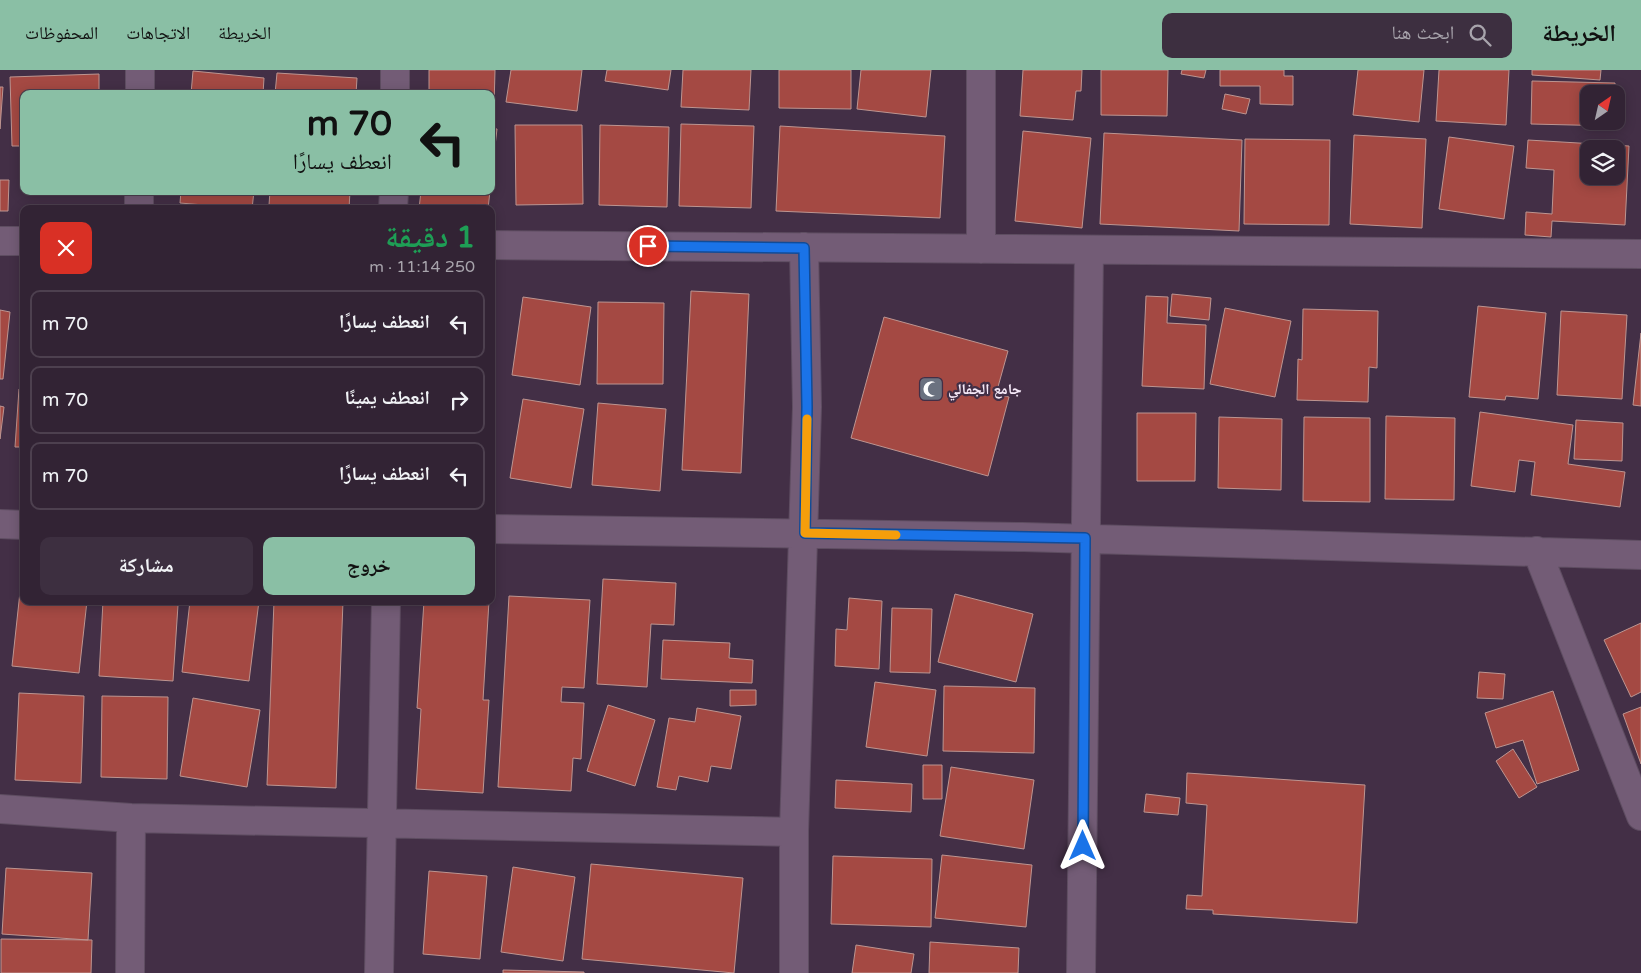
<!DOCTYPE html>
<html lang="ar">
<head>
<meta charset="utf-8">
<style>
  body { margin:0; font-family:"Varela Round","Noto Naskh Arabic",sans-serif; background:#3d2f40; color:#f1f3f6; direction:rtl; height:100vh; display:flex; flex-direction:column; font-size:19px; white-space:nowrap }
  * { box-sizing:border-box; margin:0 }
  p { font-size:16px; color:#a8a4ac }
  .icon { flex:none; width:28px; height:28px; fill:none; stroke:currentColor; stroke-width:2; stroke-linecap:round; stroke-linejoin:round }
  .map { position:relative; flex:1; overflow:hidden; direction:ltr }
  .details { position:absolute; left:20px; top:135px; width:475px; height:400px; display:flex; flex-direction:column; background:#322334; border-radius:10px; box-shadow:0 2px 12px #0003,0 0 0 1px #4d404f; direction:rtl }
  .details>* { flex:none }
  .banner { position:absolute; left:20px; top:20px; width:475px; height:105px; border-radius:10px; box-shadow:0 2px 12px #0003,0 0 0 1px #4d404f; direction:rtl; background:#8abfa5; color:#111; overflow:hidden }
  .needle { width:32px; rotate:34deg }
  .controls { position:absolute; left:1580px; top:15px; display:grid; gap:10px }
  .controls a { display:grid; place-items:center; width:45px; height:45px; border-radius:10px; background:#322334; box-shadow:0 2px 12px #0003,0 0 0 1px #4d404f; font-size:25px }
  .pin { position:absolute; display:grid; place-items:center; width:42px; height:42px; color:#fff; margin:-21px; border:2px solid #fff; border-radius:50%; box-shadow:0 1px 5px #0007 }
  .me { position:absolute; width:55px; margin:-28px; rotate:0deg; stroke-linejoin:round; filter:drop-shadow(0 0 4px #0008) }
  .turn { display:flex; align-items:center; gap:18px; height:105px; padding:0 20px; font-size:22px }
  .turn .icon { width:65px; height:65px; stroke-width:2.5 }
  .turn b { display:block; font-size:35px; line-height:42px }
  .round { display:grid; place-items:center; flex:none; width:52px; height:52px; border-radius:10px; background:#3d2f40 }
  .headline { display:flex; align-items:center; justify-content:space-between; height:85px; padding:0 20px }
  h1 { font-size:30px; font-weight:700; line-height:38px; color:#1e9e55 }
  .action { display:flex; gap:10px; margin-top:auto; padding:10px 20px }
  .action a { flex:1; height:58px; border-radius:10px; background:#8abfa5; color:#111; font-size:20px; font-weight:700; line-height:58px; text-align:center }
  .action a+a { background:#3d2f40; color:#f1f3f6 }
  ul { padding:0; list-style:none }
  li { display:flex; align-items:center; gap:15px; height:68px; margin:0 10px 8px; padding:0 10px; border:2px solid #4d404f; border-radius:10px }
  li div { flex:1 }
  li b { display:block; font-size:19px }
  li em { font-style:normal }
  header { display:flex; align-items:center; gap:30px; box-sizing:border-box; height:70px; padding:0 25px; background:#8abfa5; color:#111 }
  header strong { font-size:24px }
  nav { display:flex; gap:28px; margin-inline-start:auto; font-size:18px }
  .search { width:350px; height:45px; background:#3d2f40; display:flex; align-items:center; gap:12px; box-sizing:border-box; padding:0 18px; border-radius:10px; color:#a8a4ac; font-size:19px }
  .map>svg:first-child { display:block }
  .building { fill:#a44943; stroke:#bd9591; fill-rule:evenodd }
  .lines { fill:none; stroke-linecap:round; stroke-linejoin:round }
  .minor-casing { stroke:#5e4d61; stroke-width:30 }
  .minor { stroke:#735c76; stroke-width:28 }
  .route-casing { stroke:#114b97; stroke-width:12 }
  .route { stroke:#1a73e8; stroke-width:9 }
  .slow { stroke:#f59e0b; stroke-width:9 }
  .labels { text-anchor:middle; dominant-baseline:central; stroke-width:4.5; stroke-linejoin:round; paint-order:stroke }
  .poi-label { font-size:15px; font-weight:bold; fill:#f5e8f7; stroke:#432f46; text-anchor:start }
</style>
</head>
<body>
<header>
<strong>الخريطة</strong>
<div class="search"><svg class="icon" aria-label="search" viewBox="0 0 24 24"><circle cx="10" cy="10" r="6"/><path d="M15 15l6 6"/></svg>ابحث هنا</div>
<nav><a>الخريطة</a><a>الاتجاهات</a><a>المحفوظات</a></nav>
</header>
<div class="map">
<svg width="1641" height="903" viewBox="0 0 1641 903">
  <rect width="100%" height="100%" fill="#432f46"/>
  <path class="building" d="M 429,0 L 495,0 L 494,38 L 491,38 L 491,24 L 445,24 L 445,20 L 429,20 Z
    M 511,0 L 582,0 L 577,41 L 506,32 Z
    M 607,0 L 671,0 L 668,20 L 605,11 Z
    M 683,0 L 751,0 L 749,40 L 681,37 Z
    M 779,0 L 851,0 L 851,39 L 779,38 Z
    M 861,0 L 931,0 L 926,47 L 857,39 Z
    M 1023,0 L 1082,0 L 1081,21 L 1076,21 L 1073,50 L 1020,46 Z
    M 1101,0 L 1168,0 L 1167,46 L 1101,45 Z
    M 1182,0 L 1206,0 L 1204,8 L 1181,4 Z
    M 1220,0 L 1284,0 L 1284,6 L 1293,6 L 1293,35 L 1260,34 L 1260,16 L 1220,16 Z
    M 1358,0 L 1424,0 L 1419,52 L 1353,45 Z
    M 1439,0 L 1509,0 L 1506,55 L 1436,51 Z
    M 1532,0 L 1601,0 L 1600,10 L 1532,5 Z
    M 193,1 L 264,8 L 263,24 L 191,24 Z
    M 277,3 L 357,8 L 356,24 L 275,24 Z
    M 99,4 L 99,24 L 24,24 L 24,76 L 12,76 L 10,7 Z
    M 1532,11 L 1615,13 L 1615,24 L 1589,24 L 1589,51 L 1614,51 L 1614,56 L 1531,54 Z
    M 0,17 L 3,17 L 0,59 Z
    M 1225,24 L 1250,29 L 1246,44 L 1222,39 Z
    M 681,54 L 754,56 L 751,138 L 679,136 Z
    M 515,55 L 582,55 L 583,134 L 516,135 Z
    M 600,55 L 669,57 L 667,137 L 599,135 Z
    M 780,56 L 945,66 L 940,148 L 776,141 Z
    M 491,58 L 497,59 L 491,110 Z
    M 1023,61 L 1091,68 L 1082,158 L 1015,151 Z
    M 1104,63 L 1242,70 L 1239,161 L 1100,154 Z
    M 1354,65 L 1426,69 L 1422,158 L 1350,154 Z
    M 1449,67 L 1514,76 L 1504,149 L 1439,139 Z
    M 1245,69 L 1330,70 L 1329,155 L 1244,154 Z
    M 1528,70 L 1629,76 L 1625,155 L 1552,151 L 1551,167 L 1525,165 L 1526,142 L 1552,144 L 1554,100 L 1526,98 ZM 1589,79 L 1616,79 L 1616,106 L 1589,106 Z
    M 0,110 L 9,110 L 8,141 L 0,141 Z
    M 181,121 L 254,121 L 252,139 L 180,133 Z
    M 270,121 L 350,121 L 349,139 L 269,135 Z
    M 421,121 L 490,121 L 488,139 L 419,139 Z
    M 691,221 L 749,224 L 741,403 L 682,400 Z
    M 1172,224 L 1211,228 L 1209,250 L 1170,246 Z
    M 1146,226 L 1168,227 L 1167,253 L 1206,255 L 1204,319 L 1142,316 Z
    M 523,227 L 591,237 L 580,315 L 512,305 Z
    M 598,232 L 664,233 L 663,314 L 597,314 Z
    M 1478,236 L 1546,243 L 1538,329 L 1506,326 L 1505,330 L 1469,327 Z
    M 24,237 L 24,301 L 22,301 Z
    M 1225,238 L 1291,251 L 1275,327 L 1210,314 Z
    M 1303,239 L 1378,241 L 1377,298 L 1369,297 L 1368,332 L 1297,330 L 1298,289 L 1302,290 Z
    M 0,240 L 10,242 L 3,309 L 0,309 Z
    M 1561,241 L 1627,245 L 1622,329 L 1557,325 Z
    M 884,247 L 1008,281 L 996,324 L 1009,327 L 988,406 L 851,368 Z
    M 1641,263 L 1641,336 L 1633,335 Z
    M 19,319 L 24,319 L 24,377 L 15,377 Z
    M 523,329 L 584,339 L 571,418 L 510,408 Z
    M 491,333 L 494,333 L 494,413 L 491,413 Z
    M 598,333 L 666,339 L 660,421 L 592,415 Z
    M 0,336 L 4,337 L 0,369 Z
    M 1480,342 L 1573,355 L 1568,394 L 1625,402 L 1620,437 L 1531,425 L 1535,392 L 1519,390 L 1515,422 L 1471,416 Z
    M 1137,343 L 1196,343 L 1195,411 L 1137,411 Z
    M 1386,346 L 1455,348 L 1454,430 L 1385,429 Z
    M 1219,347 L 1282,349 L 1281,420 L 1218,418 Z
    M 1304,347 L 1370,348 L 1370,432 L 1303,431 Z
    M 1576,350 L 1623,353 L 1622,391 L 1574,389 Z
    M 603,509 L 676,513 L 674,555 L 651,554 L 647,617 L 597,614 Z
    M 20,522 L 24,522 L 24,531 L 87,531 L 79,603 L 12,596 Z
    M 955,524 L 1033,544 L 1016,612 L 938,592 Z
    M 509,526 L 590,530 L 584,618 L 562,617 L 561,632 L 584,633 L 581,689 L 573,688 L 571,721 L 498,717 Z
    M 849,528 L 882,531 L 879,599 L 835,596 L 836,559 L 847,560 Z
    M 103,531 L 142,531 L 142,533 L 178,535 L 173,611 L 99,606 Z
    M 190,531 L 259,531 L 249,611 L 182,602 Z
    M 274,531 L 343,531 L 336,718 L 267,715 Z
    M 424,531 L 489,531 L 483,630 L 489,630 L 483,723 L 416,719 L 421,639 L 417,638 Z
    M 892,538 L 932,539 L 930,603 L 890,602 Z
    M 1641,553 L 1641,622 L 1631,627 L 1604,570 Z
    M 663,570 L 730,573 L 729,588 L 753,590 L 752,613 L 661,609 Z
    M 1479,602 L 1505,604 L 1503,629 L 1477,628 Z
    M 875,612 L 936,620 L 927,686 L 866,677 Z
    M 944,616 L 1035,618 L 1034,683 L 943,681 Z
    M 730,620 L 756,620 L 756,635 L 730,636 Z
    M 1553,621 L 1579,700 L 1537,714 L 1523,670 L 1496,678 L 1485,643 Z
    M 19,623 L 84,626 L 81,713 L 15,710 Z
    M 102,626 L 168,627 L 167,709 L 101,707 Z
    M 193,628 L 260,640 L 247,717 L 180,706 Z
    M 608,635 L 655,650 L 635,716 L 587,701 Z
    M 1641,637 L 1641,694 L 1623,644 Z
    M 697,638 L 741,646 L 731,699 L 711,696 L 708,712 L 679,706 L 676,720 L 657,717 L 669,648 L 695,652 Z
    M 1513,679 L 1537,717 L 1519,728 L 1496,691 Z
    M 923,695 L 942,695 L 942,729 L 923,729 Z
    M 951,697 L 1034,710 L 1024,779 L 940,766 Z
    M 1187,703 L 1365,715 L 1357,853 L 1213,844 L 1213,840 L 1186,839 L 1187,825 L 1202,826 L 1207,735 L 1186,733 Z
    M 836,710 L 912,714 L 911,742 L 835,738 Z
    M 1146,724 L 1180,728 L 1178,745 L 1144,742 Z
    M 942,785 L 1032,795 L 1026,857 L 935,848 Z
    M 833,786 L 932,789 L 931,857 L 831,854 Z
    M 591,794 L 743,808 L 734,903 L 582,889 Z
    M 513,797 L 575,807 L 563,891 L 501,882 Z
    M 6,798 L 92,803 L 88,870 L 2,864 Z
    M 429,801 L 487,806 L 480,889 L 423,884 Z
    M 1,869 L 92,870 L 91,903 L 1,903 Z
    M 930,872 L 1019,878 L 1018,903 L 929,903 Z
    M 856,875 L 914,884 L 911,903 L 852,903 Z
    M 503,900 L 584,902 L 584,903 L 503,903 Z"/>
  <g class="lines">
    <defs>
      <path id="minor" d="M 140,24 L 140,0
        M 395,24 L 395,0
        M 139,139 L 139,121
        M 393,139 L 394,121
        M 0,171 L 24,171
        M 491,175 L 1641,184
        M 981,179 L 981,0
        M 0,454 L 24,455
        M 491,459 L 1023,467 L 1641,485
        M 1537,481 L 1641,746
        M 0,739 L 131,748 L 794,762
        M 130,903 L 131,748
        M 379,903 L 386,531
        M 794,903 L 794,762 L 807,337 L 804,177
        M 1081,903 L 1089,180"/>
    </defs>
    <use href="#minor" class="minor-casing"/>
    <use href="#minor" class="minor"/>
  </g>
  <g class="lines">
    <defs>
      <path id="route" d="M 648,176 L 804,178 L 807,337 L 805,463 L 1085,468 L 1083,776"/>
    </defs>
    <use href="#route" class="route-casing"/>
    <use href="#route" class="route"/>
    <path class="slow" d="M 807,349 L 805,463 L 896,465"/>
  </g>
  <defs>
    <symbol id="mosque-square" viewBox="-11 -11 22 22"><rect x="-9" y="-9" width="18" height="18" rx="4" fill="#6b7280" stroke="#432f46"/><path d="M3.5-4.9A6 6 0 1 0 3.5 4.9A5 5 0 1 1 3.5-4.9Z" fill="#fff"/></symbol>
  </defs>
  <g fill-rule="evenodd">
    <use href="#mosque-square" x="917" y="305" width="28" height="28"/>
  </g>
  <g class="labels">
    <g class="poi-label">
      <text x="948" y="319">جامع الجفالي</text>
    </g>
  </g>
</svg>
<div class="controls">
<a><svg class="needle" viewBox="-14 -14 28 28"><path d="M0-13l5 13h-10z" fill="#e53935"/><path d="M0 13l5-13h-10z" fill="#a8a4ac"/></svg></a>
<a><svg class="icon" aria-label="layers" viewBox="0 0 24 24"><path d="M12 4l9 5-9 5-9-5zM3 14l9 5 9-5"/></svg></a>
</div>
<div class="pin" style="left:648px;top:176px;background:#d93025"><svg class="icon" aria-label="arrive" viewBox="0 0 24 24"><path d="M6 21V4h12l-3 4 3 4H6"/></svg></div>
<svg class="me" style="left:1083px;top:776px" viewBox="-20 -20 40 40"><path d="M0-17L14 15 0 8-14 15z" fill="#1a73e8" stroke="#fff" stroke-width="4"/></svg>
<div class="banner">
<div class="turn"><svg class="icon" aria-label="left" viewBox="0 0 24 24"><path d="M17 20v-9H6M10 6l-5 5 5 5"/></svg><div><b>70 m</b>انعطف يسارًا</div></div>
</div>
<section class="details">
<div class="headline"><div><h1>1 دقيقة</h1><p>250 m · 11:14</p></div><a class="round" style="background:#d93025;color:#fff"><svg class="icon" aria-label="close" viewBox="0 0 24 24"><path d="M6 6l12 12M18 6L6 18"/></svg></a></div>
<ul>
<li><svg class="icon" aria-label="left" viewBox="0 0 24 24"><path d="M17 20v-9H6M10 6l-5 5 5 5"/></svg><div><b>انعطف يسارًا</b></div><em>70 m</em></li>
<li><svg class="icon" aria-label="right" viewBox="0 0 24 24"><path d="M7 20v-9h11M14 6l5 5-5 5"/></svg><div><b>انعطف يمينًا</b></div><em>70 m</em></li>
<li><svg class="icon" aria-label="left" viewBox="0 0 24 24"><path d="M17 20v-9H6M10 6l-5 5 5 5"/></svg><div><b>انعطف يسارًا</b></div><em>70 m</em></li>
</ul>
<div class="action"><a>خروج</a><a>مشاركة</a></div>
</section>
</div>
</body>
</html>
